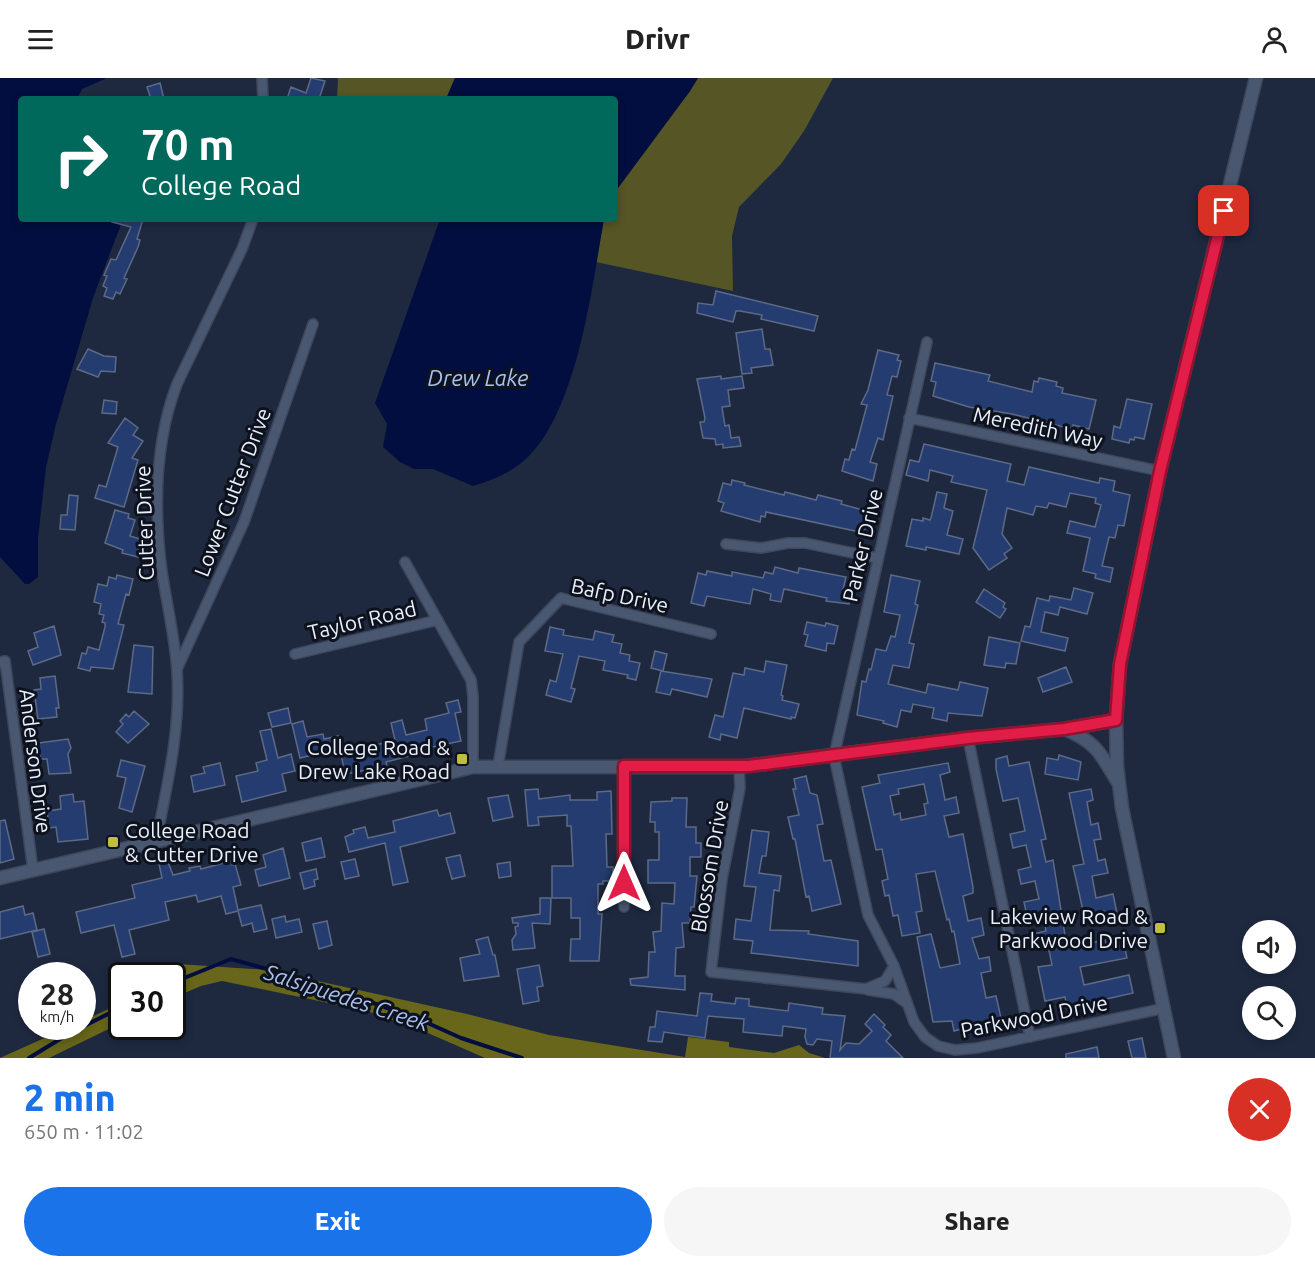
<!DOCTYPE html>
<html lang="en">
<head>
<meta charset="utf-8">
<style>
  body { margin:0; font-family:Ubuntu,sans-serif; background:#f6f6f6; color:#222; height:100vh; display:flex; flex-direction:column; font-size:22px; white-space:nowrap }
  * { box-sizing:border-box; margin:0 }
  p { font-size:20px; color:#767676 }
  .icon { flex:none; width:33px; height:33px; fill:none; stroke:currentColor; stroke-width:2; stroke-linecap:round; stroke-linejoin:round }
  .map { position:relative; height:980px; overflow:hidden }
  .panel { display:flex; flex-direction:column; background:#fff; flex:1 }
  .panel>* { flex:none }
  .guide { position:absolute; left:18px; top:18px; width:600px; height:126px; border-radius:6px; box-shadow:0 3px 9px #0003; background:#00695c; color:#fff; overflow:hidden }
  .buttons { position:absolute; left:1242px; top:842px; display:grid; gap:12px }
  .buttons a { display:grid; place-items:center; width:54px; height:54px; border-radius:50%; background:#fff; box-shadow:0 3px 9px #0003; font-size:30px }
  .speed { position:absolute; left:18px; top:884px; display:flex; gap:12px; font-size:30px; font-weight:700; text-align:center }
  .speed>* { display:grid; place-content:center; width:78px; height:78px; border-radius:50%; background:#fff; box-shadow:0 3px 9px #0003; line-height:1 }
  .speed small { font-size:15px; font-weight:400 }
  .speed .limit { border:3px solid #111; border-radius:9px; background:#fff; color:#111 }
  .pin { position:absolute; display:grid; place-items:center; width:51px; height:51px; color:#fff; margin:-26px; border-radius:12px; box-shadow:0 3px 9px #0006 }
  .me { position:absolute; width:66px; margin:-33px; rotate:0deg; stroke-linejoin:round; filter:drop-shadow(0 0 4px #0008) }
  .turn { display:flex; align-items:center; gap:21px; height:126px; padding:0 24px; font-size:27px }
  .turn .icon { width:78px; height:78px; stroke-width:2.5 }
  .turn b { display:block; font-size:42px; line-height:51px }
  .round { display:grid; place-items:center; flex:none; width:63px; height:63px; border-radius:32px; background:#f6f6f6 }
  .summary { display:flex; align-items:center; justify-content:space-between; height:102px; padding:0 24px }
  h1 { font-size:36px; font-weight:800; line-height:45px; color:#1a73e8 }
  .button { display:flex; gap:12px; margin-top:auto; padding:12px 24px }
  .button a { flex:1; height:69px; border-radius:36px; background:#1a73e8; color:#fff; font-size:24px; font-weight:800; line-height:69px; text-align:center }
  .button a+a { background:#f6f6f6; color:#222 }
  header { display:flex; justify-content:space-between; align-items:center; height:78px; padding:0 24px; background:#fff; font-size:27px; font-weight:800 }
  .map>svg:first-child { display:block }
  .green { fill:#555525 }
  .forest { fill:#67661a }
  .water { fill:#020e3f }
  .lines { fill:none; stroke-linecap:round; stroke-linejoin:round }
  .stream { stroke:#020e3f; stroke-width:4 }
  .building { fill:#243c70; stroke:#5d6a85; stroke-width:1.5; fill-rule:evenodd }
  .minor-casing { stroke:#3e475a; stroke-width:12 }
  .tertiary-casing { stroke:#3e475a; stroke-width:15 }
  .minor { stroke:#4a5771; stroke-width:9 }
  .tertiary { stroke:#4a5771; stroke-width:12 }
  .route-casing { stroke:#92132f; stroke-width:15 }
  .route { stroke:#e11d48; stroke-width:10 }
  .poi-dot { fill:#bfbe41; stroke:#0d121c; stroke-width:2 }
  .labels { text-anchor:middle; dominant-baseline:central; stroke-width:6; stroke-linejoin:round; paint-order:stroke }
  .street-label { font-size:21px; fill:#eaf0fd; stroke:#0d121c }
  .poi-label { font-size:21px; fill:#eaf0fd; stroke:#0d121c; text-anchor:end }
  .water-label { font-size:22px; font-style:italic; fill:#a8c1f2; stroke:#0d121c }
</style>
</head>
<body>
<header><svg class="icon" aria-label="menu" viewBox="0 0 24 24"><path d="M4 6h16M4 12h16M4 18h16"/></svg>Drivr<svg class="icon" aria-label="person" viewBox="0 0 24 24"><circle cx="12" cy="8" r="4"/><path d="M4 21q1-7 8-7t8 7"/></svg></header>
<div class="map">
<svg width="1315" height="980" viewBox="0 0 1315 980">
  <rect width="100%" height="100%" fill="#1e2940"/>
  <path class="green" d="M 338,0 L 455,0 L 446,21 L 337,21 Z
    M 698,0 L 833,0 L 804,53 L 781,86 L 739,129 L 732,158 L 733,213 L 596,184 L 604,141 L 615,141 L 615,114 L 690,13 Z"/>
  <path class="forest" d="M 178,886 L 268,892 L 467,936 L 549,957 L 685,979 L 688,959 L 729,964 L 729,969 L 774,975 L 799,967 L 809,975 L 825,980 L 485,980 L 421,952 L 367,933 L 222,903 L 201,908 L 173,920 L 172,897 L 156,897 Z
    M 121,925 L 121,945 L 49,980 L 0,980 L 71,948 L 82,948 L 83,943 Z"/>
  <path class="water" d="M 0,0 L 107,0 L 82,11 L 77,21 L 21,21 L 21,141 L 123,141 L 93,220 L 56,346 L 46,389 L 38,460 L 38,499 L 29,506 L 25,506 L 0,479 Z
    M 455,0 L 698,0 L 690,13 L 615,114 L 615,21 L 446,21 Z
    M 440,141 L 604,141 C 592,209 578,328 529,378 C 513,394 493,402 473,408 L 433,391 L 414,391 L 400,384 L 383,369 L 387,346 L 375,325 Z"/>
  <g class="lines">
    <path class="stream" d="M 172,905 L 231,881 L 281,895 L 329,914 L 373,925 L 421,942 L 461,960 L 522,980
      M 29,980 L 70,955 L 122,929"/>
  </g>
  <path class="building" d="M 311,0 L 325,3 L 319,21 L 287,21 L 291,9 L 306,15 Z
    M 160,5 L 164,21 L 151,21 L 147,9 Z
    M 113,141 L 143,141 L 137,161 L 140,162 L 138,169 L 124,200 L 127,201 L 120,216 L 116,214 L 113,221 L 104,218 L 107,210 L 103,208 L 107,198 L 104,197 L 111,181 L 116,182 L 131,149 L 112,144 Z
    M 716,213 L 818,238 L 814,253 L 761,241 L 762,237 L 740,233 L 736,233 L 733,244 L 697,235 L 698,225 L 713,227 Z
    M 762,251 L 765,271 L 770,271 L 773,287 L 751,290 L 752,295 L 742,296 L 736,255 Z
    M 88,271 L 104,278 L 116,279 L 115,294 L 101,293 L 98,299 L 77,291 Z
    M 878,272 L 899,277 L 897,282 L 901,283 L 897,299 L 892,298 L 887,317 L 893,318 L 883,362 L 878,360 L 870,384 L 877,386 L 873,403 L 842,393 L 845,381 L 849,382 L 852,371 L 855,372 L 867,327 L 861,326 L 868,312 Z
    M 935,285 L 990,297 L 988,303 L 1032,314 L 1034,303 L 1038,304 L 1039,300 L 1057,304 L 1056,308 L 1063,310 L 1062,315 L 1096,322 L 1089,351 L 1073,347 L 1072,351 L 1012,336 L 969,329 L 933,318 L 936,304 L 931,303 Z
    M 721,298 L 721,301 L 742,298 L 744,310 L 728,312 L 730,328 L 722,329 L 725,348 L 729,347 L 731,360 L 739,359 L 741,368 L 723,370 L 723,366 L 716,367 L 715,361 L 703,360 L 700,344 L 704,344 L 705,340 L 697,301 Z
    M 1127,321 L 1152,326 L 1144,361 L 1135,359 L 1134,362 L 1130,361 L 1129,365 L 1112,361 L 1114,348 L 1120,350 Z
    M 104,322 L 117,324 L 116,336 L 102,335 Z
    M 125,340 L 138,350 L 133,357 L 143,363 L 132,380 L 138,382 L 124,429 L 95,420 L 99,407 L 106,409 L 118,369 L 108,365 Z
    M 924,366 L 1011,386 L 1007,403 L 1024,407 L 1029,389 L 1099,405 L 1100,400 L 1115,403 L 1113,413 L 1130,417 L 1124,448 L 1118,447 L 1115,460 L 1109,459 L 1102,488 L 1113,490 L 1110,504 L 1095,500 L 1096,496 L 1083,493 L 1090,460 L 1067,455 L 1070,443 L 1095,449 L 1101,427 L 1095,425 L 1096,420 L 1070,415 L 1066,429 L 1049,425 L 1047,430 L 1036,428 L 1033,437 L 1007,430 L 1002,456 L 1012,470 L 1004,476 L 1007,480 L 989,492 L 973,470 L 987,412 L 951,404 L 953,398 L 930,392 L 928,403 L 906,397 L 910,382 L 919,384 Z
    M 732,402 L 745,405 L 744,407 L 784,417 L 785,414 L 816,422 L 818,417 L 842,423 L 841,426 L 870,434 L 865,451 L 861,450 L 860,454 L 766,434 L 765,439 L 761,438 L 760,444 L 721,433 L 724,425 L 718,423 L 723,405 L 731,407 Z
    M 937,414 L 947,416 L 944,430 L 953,433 L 947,457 L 963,461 L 959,476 L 926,469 L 926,472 L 906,468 L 912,441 L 923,443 L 923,440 L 930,442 L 931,440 Z
    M 69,417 L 78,418 L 75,452 L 60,451 L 61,437 L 67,437 Z
    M 115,432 L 129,436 L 128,440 L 135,442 L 130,458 L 140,461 L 138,479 L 122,475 L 123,472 L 105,465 Z
    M 775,489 L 798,495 L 799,490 L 846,499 L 843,511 L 852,513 L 849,526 L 826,523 L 827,520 L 784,511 L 781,524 L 770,522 L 771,516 L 753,511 L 750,526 L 707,518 L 704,528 L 691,525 L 698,495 L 706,497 L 707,493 L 732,498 L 732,494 L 763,500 L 765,494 L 773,496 Z
    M 117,497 L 133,501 L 129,517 L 126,516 L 118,546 L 124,547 L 113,591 L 91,589 L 90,593 L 78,590 L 82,575 L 86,576 L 88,569 L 99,572 L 105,549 L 105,545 L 102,544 L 104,537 L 99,536 L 101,526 L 94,524 L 98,506 L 107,508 L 109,499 L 116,501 Z
    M 891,497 L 920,503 L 915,526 L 918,527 L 909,565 L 914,566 L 909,590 L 893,587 L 888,606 L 926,615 L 928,606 L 958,612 L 960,604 L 988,610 L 982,638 L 948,635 L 947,643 L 932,640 L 934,630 L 913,626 L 911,634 L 901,632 L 897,649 L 883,645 L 884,643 L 857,637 L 862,603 L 866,604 L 869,591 L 871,592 L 876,571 L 886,573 L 891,558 L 895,559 L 900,537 L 884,534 Z
    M 1074,510 L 1093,515 L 1087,536 L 1060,529 L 1058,537 L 1045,534 L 1041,554 L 1068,560 L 1065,573 L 1021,563 L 1025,548 L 1030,549 L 1037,520 L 1049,523 L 1050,518 L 1071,522 Z
    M 984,511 L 1005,525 L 1003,529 L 1006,531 L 1000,540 L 976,524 Z
    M 807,544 L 825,548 L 826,545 L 838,548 L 834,566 L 827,565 L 826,573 L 805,568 L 808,557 L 804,556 Z
    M 54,548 L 61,577 L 33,587 L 28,573 L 38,569 L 34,555 Z
    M 550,549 L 564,552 L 563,557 L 593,562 L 595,553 L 614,557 L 612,564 L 622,566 L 620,575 L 630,577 L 629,583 L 640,585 L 636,602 L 627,600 L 628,597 L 603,592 L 605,583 L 579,578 L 571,610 L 575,611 L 571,624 L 546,617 L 550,602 L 556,604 L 563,576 L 545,573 Z
    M 989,559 L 1020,565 L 1016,586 L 1006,585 L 1005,590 L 984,587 Z
    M 134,567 L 153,569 L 152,616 L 128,614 Z
    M 655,573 L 667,576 L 663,593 L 651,590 Z
    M 766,583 L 787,587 L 781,617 L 783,618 L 782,622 L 799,626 L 795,640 L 791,639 L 791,641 L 744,630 L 737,660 L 721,656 L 720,662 L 709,659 L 715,637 L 723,639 L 733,595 L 744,597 L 745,590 L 764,594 Z
    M 1066,589 L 1072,604 L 1043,614 L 1038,600 Z
    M 661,593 L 712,601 L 707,619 L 672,611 L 670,617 L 656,614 Z
    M 55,598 L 59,630 L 56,630 L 57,639 L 38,641 L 34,612 L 41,611 L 40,600 Z
    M 458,622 L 461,634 L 455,635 L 461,663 L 428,670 L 429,673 L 386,684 L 387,688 L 345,696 L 341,676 L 395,662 L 391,645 L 402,642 L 406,657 L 427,652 L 425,641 L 449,635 L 446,625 Z
    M 288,630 L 291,645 L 272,649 L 268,635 Z
    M 134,633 L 149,646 L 128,665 L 116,654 L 123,646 L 120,643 L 126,636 L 129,639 Z
    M 303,643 L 307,659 L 323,656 L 324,661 L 338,658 L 341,670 L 300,680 L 292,646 Z
    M 271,651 L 278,680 L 291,676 L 295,693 L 282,696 L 286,713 L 242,724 L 236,698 L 258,693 L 256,685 L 267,682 L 260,653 Z
    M 68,661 L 71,670 L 68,676 L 71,695 L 49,696 L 47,681 L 41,681 L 38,673 L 39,665 Z
    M 1059,677 L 1081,684 L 1078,702 L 1045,696 L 1047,680 L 1058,682 Z
    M 1007,678 L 1009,688 L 1029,684 L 1046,761 L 1041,762 L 1046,784 L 1053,782 L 1067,870 L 1105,862 L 1107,870 L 1124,867 L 1127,880 L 1080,889 L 1084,907 L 1129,897 L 1133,915 L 1067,930 L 1065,919 L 1045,923 L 1038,889 L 1052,887 L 1048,867 L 1036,869 L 1033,856 L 1046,853 L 1043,835 L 1027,838 L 1024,824 L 1039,821 L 1035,803 L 1021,806 L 1018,792 L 1031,789 L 1026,767 L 1013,770 L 1010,756 L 1025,753 L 1018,720 L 1003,723 L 996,691 L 996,681 Z
    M 121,682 L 145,688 L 132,734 L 119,730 L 126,700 L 117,698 Z
    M 220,685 L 225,707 L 194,714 L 191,698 L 205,695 L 203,689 Z
    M 948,685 L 950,694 L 940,697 L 945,722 L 956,719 L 959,735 L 944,738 L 949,759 L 963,756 L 973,809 L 973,815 L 963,818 L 968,843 L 981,840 L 984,857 L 972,860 L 979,881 L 989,879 L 991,893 L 981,895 L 986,920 L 996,918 L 1001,940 L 954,953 L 952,943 L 933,944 L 917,859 L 931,856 L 940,890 L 960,886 L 954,853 L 952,854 L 949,841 L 947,842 L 935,793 L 916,796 L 922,833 L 916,834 L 920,855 L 902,858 L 898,837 L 893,838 L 889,817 L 885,818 L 882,803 L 888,801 L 882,771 L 876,772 L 862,709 L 880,705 L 878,697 ZM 924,706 L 928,725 L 924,726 L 926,737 L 901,742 L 900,735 L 894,737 L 890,718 L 899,716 L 898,711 Z
    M 806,698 L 810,715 L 817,717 L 823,746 L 817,747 L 824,783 L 831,782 L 841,826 L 812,833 L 809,818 L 806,819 L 795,761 L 793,761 L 788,739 L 799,737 L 793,711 L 796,711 L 794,701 Z
    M 538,711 L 539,721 L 570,717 L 570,722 L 597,722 L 597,714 L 611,713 L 612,756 L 606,756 L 607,789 L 613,789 L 613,803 L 603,803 L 603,806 L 598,806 L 598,836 L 602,836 L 599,883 L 570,883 L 571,861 L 580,861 L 580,840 L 571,840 L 571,820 L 552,820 L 552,788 L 573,788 L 571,748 L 567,748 L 567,737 L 538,739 L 539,747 L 528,748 L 525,712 Z
    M 1091,711 L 1093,722 L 1087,724 L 1091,747 L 1098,745 L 1101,761 L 1094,762 L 1098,783 L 1105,781 L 1108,795 L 1092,798 L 1096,820 L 1113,816 L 1118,840 L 1106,843 L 1104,833 L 1084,837 L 1073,788 L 1084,786 L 1069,715 Z
    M 73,716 L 74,724 L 84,723 L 88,761 L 58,764 L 56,749 L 49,750 L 47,733 L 61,731 L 60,718 Z
    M 508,717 L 513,739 L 493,743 L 488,720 Z
    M 672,720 L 687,720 L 686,749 L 696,749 L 696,765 L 701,765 L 701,779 L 690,779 L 690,798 L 697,798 L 694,829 L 691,829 L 690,845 L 682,845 L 684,869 L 676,870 L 675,898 L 685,898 L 685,912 L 631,907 L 630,901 L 648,899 L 649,874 L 655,874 L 653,854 L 661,853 L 662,825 L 674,826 L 675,805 L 648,805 L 648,782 L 659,782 L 659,754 L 655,754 L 655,744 L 650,744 L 651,724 L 672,723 Z
    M 437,732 L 439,738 L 450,735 L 455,755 L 400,769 L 408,804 L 393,807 L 385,765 L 349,774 L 345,759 L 354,755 L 353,752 L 365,749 L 368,760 L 395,754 L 393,743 Z
    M 5,742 L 14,781 L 0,785 L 0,743 Z
    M 752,752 L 769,754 L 766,778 L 762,778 L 759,795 L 781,798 L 779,813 L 774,812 L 770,852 L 809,853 L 808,856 L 858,863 L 858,888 L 751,875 L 753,863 L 734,861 L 736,841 L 751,843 L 756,809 L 744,808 Z
    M 321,760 L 325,779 L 306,783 L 302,765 Z
    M 283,770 L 290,800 L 259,808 L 255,792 L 266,789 L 263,777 Z
    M 460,777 L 465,798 L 452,801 L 446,780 Z
    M 355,781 L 359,798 L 345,801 L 341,784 Z
    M 231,783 L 232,787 L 235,786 L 241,807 L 233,809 L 238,832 L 261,827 L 267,851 L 254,854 L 252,845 L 242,848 L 238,833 L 226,836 L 221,818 L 198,824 L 196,817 L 165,824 L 169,842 L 129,852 L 135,876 L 122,879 L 114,847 L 81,855 L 76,834 L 135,820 L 132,807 L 162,800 L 159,786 L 168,784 L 173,797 L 190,793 L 189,790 L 200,788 L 201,791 Z
    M 510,784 L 511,798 L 499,800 L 497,786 Z
    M 316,791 L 318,801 L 314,802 L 315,808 L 304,811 L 300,795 Z
    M 540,820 L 551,820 L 550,846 L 532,845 L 535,870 L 513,872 L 512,862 L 516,856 L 515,849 L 518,848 L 518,845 L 513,845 L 512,840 L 540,836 Z
    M 23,828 L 25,837 L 33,835 L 37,852 L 0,861 L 0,834 Z
    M 285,838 L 286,844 L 299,841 L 302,854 L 276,860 L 272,841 Z
    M 327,843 L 332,867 L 319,871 L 313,846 Z
    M 44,851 L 50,876 L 38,879 L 32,854 Z
    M 488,859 L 493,877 L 495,877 L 499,898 L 464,903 L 460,880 L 480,876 L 476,862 Z
    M 539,887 L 543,908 L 537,909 L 539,923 L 523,926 L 517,891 Z
    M 700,915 L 712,916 L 711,923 L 735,926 L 736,920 L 749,921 L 749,928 L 788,933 L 789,925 L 823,930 L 822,936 L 845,938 L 840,972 L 846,965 L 859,966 L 872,953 L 865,946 L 874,936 L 885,947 L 883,949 L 891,957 L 886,963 L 903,980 L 830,980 L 832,963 L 817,961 L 813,967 L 807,966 L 805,959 L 806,951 L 783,948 L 782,958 L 743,954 L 744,941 L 719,939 L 708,938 L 705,960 L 664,954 L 662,964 L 648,963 L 650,949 L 655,949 L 657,933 L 697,938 Z
    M 1142,960 L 1146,980 L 1132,980 L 1128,963 Z
    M 1097,969 L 1099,980 L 1066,980 L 1066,976 Z"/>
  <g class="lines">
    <defs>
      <path id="minor" d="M 262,0 L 263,21
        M 927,264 L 834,678 L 868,837 L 894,888 L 914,944 L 925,959 L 938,968 L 955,972 L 977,970 L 1165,930
        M 909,340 L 1160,393
        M 726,466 L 761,470 L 788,465 L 805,465 L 877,480
        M 405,484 L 471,602 L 473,618 L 473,689
        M 295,576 L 438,542
        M 0,584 L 5,583 L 33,792
        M 177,591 L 244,444 L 313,246
        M 968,660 L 1030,959
        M 498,688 L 519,564 L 561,520 L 711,556
        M 624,688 L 624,829
        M 739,689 L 740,710 L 722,801 L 711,894 L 866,911 L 885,903 L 894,888
        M 156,764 C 167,707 181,651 177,593 C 175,560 167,527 162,494 C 154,432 154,366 177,306 L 242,171 L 253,141
        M 868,912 L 894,916 L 905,924"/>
      <path id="tertiary" d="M 1065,651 C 1096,664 1101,676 1117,703
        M 0,800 L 473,689 L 739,689 L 968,660 L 1064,651 L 1116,642
        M 1174,980 L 1122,730 L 1117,689 L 1116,642 L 1120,586 L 1160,393 L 1256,0"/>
    </defs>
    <use href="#minor" class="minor-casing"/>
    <use href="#tertiary" class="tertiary-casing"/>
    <use href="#minor" class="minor"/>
    <use href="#tertiary" class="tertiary"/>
  </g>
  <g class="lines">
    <defs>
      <path id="route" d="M 624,805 L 624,688 L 749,688 L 968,660 L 1064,651 L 1116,642 L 1120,586 L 1160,393 L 1224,133"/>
    </defs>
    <use href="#route" class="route-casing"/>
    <use href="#route" class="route"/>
  </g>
  <g class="poi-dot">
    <rect x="456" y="675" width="12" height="12" rx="3"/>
    <rect x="107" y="758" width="12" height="12" rx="3"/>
    <rect x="1154" y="844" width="12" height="12" rx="3"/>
  </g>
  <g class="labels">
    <g class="street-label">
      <text transform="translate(1038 349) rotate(12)">Meredith Way</text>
      <text transform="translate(232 414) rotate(-69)">Lower Cutter Drive</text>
      <text transform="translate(144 445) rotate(-92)">Cutter Drive</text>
      <text transform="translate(862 467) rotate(-77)">Parker Drive</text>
      <text transform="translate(620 517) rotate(12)">Bafp Drive</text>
      <text transform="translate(362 542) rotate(-13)">Taylor Road</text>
      <text transform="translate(36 683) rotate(83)">Anderson Drive</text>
      <text transform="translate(709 788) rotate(-80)">Blossom Drive</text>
      <text transform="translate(1034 938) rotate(-11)">Parkwood Drive</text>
    </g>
    <g class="poi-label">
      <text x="450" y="669">College Road &amp;<tspan x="450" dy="24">Drew Lake Road</tspan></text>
      <text x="125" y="752" text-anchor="start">College Road<tspan x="125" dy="24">&amp; Cutter Drive</tspan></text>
      <text x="1148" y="838">Lakeview Road &amp;<tspan x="1148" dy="24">Parkwood Drive</tspan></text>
    </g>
    <g class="water-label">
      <text x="478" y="299">Drew Lake</text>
      <text transform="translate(347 919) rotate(18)">Salsipuedes Creek</text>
    </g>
  </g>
</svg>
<div class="buttons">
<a><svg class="icon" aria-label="sound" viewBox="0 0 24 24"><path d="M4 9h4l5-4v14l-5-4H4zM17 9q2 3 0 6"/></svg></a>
<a><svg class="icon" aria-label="search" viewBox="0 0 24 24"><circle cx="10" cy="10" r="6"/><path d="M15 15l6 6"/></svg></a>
</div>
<div class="speed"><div>28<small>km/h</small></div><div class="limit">30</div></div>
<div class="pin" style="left:1224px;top:133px;background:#d93025"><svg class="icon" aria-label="arrive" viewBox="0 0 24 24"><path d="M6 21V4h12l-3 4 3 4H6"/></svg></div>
<svg class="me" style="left:624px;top:805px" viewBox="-20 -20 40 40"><path d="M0-17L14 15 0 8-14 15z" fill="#e11d48" stroke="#fff" stroke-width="4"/></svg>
<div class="guide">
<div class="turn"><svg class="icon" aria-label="right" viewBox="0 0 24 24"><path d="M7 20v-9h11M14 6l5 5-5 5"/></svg><div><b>70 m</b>College Road</div></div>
</div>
</div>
<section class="panel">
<div class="summary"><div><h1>2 min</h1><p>650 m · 11:02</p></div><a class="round" style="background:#d93025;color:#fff"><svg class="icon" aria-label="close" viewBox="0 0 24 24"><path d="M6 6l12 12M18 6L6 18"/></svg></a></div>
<div class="button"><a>Exit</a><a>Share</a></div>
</section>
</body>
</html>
